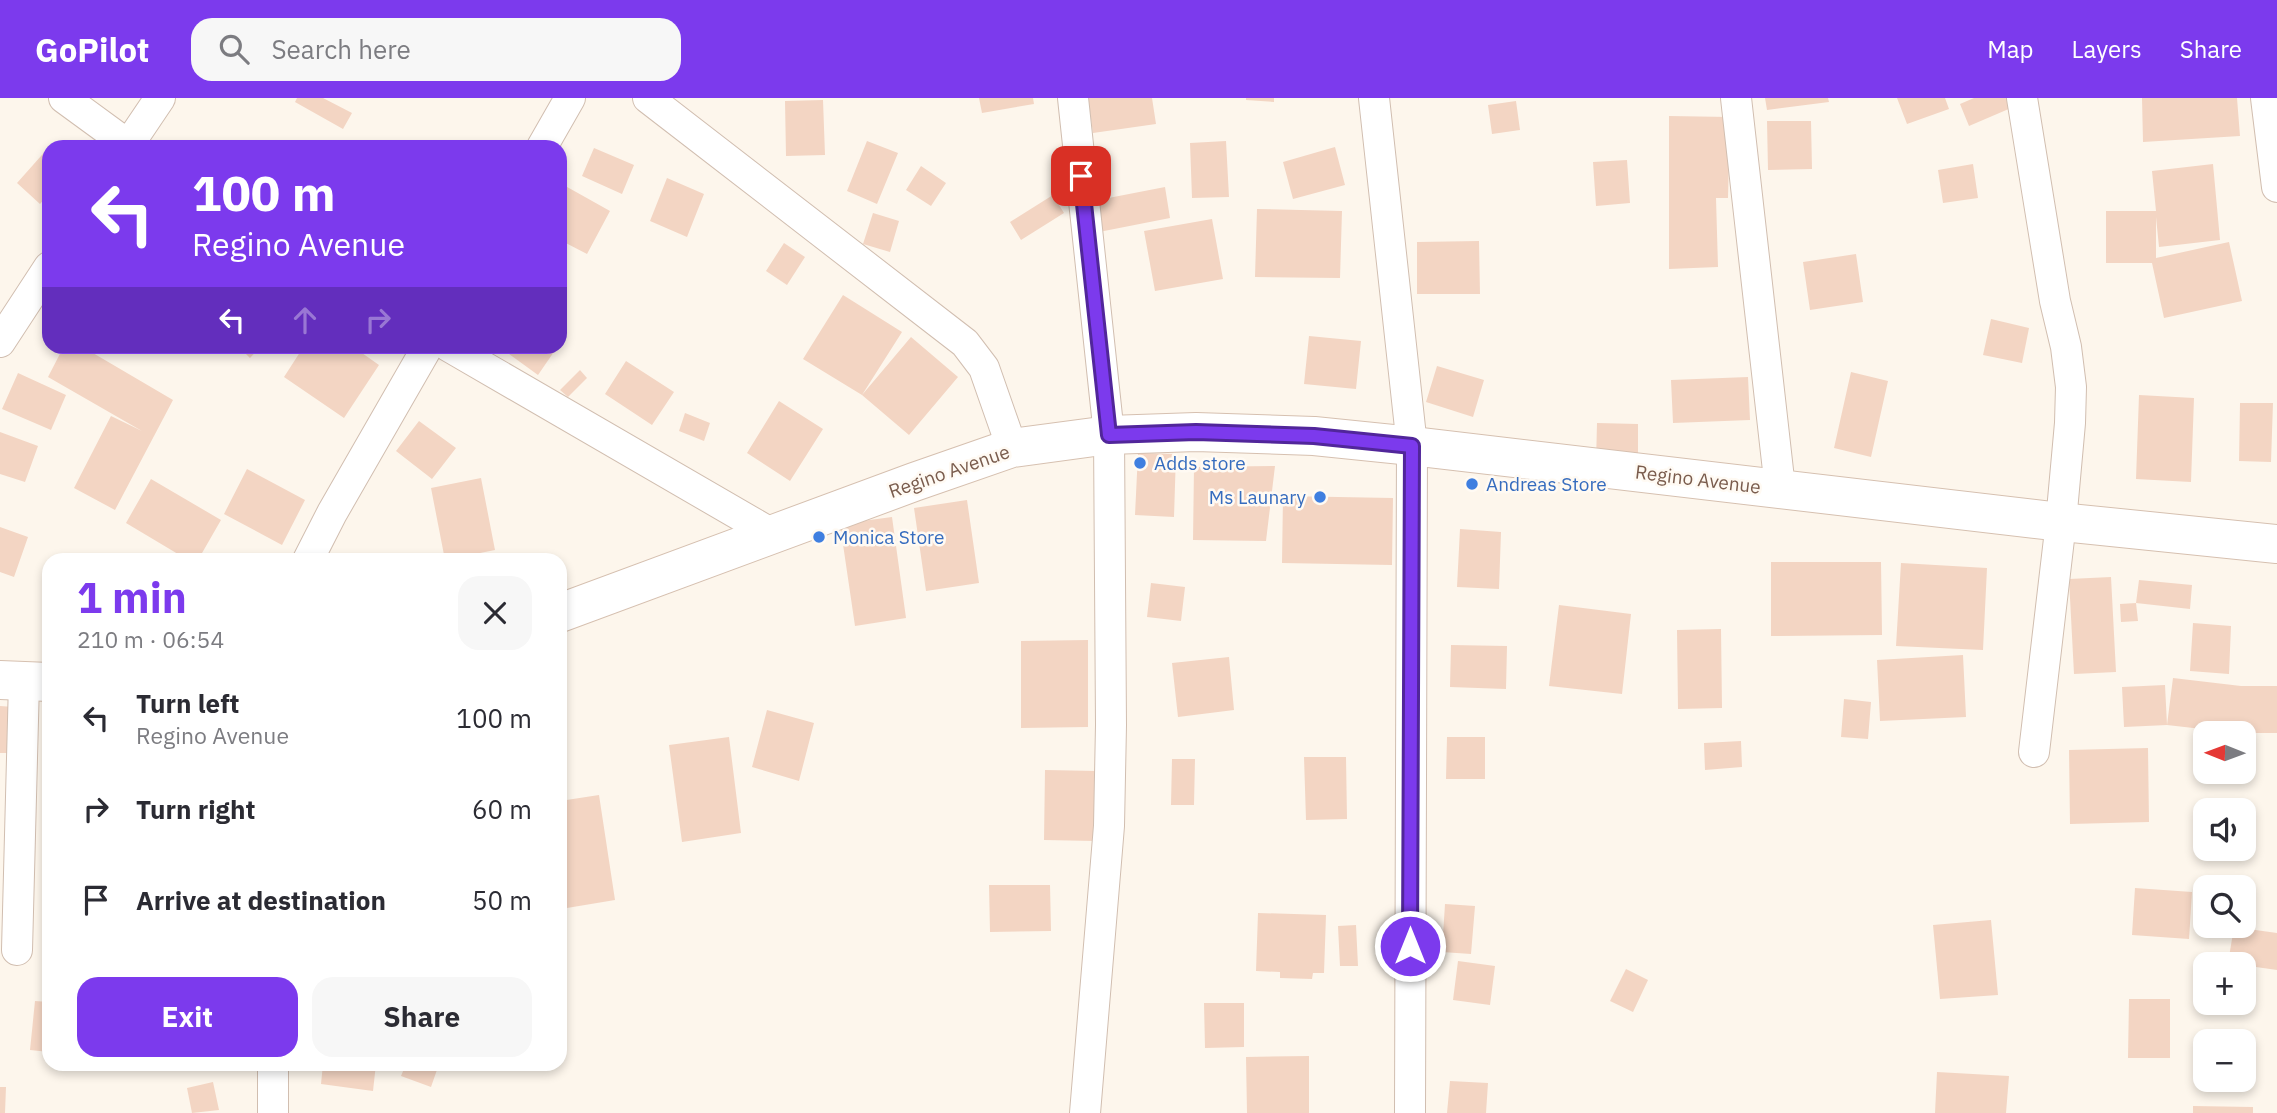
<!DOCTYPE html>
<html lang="en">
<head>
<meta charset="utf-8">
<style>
  body { margin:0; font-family:"IBM Plex Sans",sans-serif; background:#f7f7f7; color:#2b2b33; height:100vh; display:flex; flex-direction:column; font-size:26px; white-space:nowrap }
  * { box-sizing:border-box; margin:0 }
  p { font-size:23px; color:#7c7c81 }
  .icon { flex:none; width:38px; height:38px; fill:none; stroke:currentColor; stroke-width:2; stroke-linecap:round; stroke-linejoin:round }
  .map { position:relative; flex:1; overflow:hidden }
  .sheet { position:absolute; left:42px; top:455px; width:525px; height:518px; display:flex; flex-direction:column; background:#fff; border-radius:21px; box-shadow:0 4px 10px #0003 }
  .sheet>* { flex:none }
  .guide { position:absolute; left:42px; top:42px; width:525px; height:214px; border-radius:21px; box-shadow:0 4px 10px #0003; background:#7c3aed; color:#fff; overflow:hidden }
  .needle { width:46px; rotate:271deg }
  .buttons { position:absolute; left:2193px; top:623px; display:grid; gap:14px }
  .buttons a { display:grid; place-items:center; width:63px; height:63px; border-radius:14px; background:#fff; box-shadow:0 4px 10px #0003; font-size:35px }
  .pin { position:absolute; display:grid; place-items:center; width:60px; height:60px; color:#fff; margin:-30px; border-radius:14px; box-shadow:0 4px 10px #0006 }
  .me { position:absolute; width:77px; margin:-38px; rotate:0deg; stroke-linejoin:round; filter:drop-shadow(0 0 5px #0008) }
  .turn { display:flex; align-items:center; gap:24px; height:147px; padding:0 35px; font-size:32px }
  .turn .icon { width:91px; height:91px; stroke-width:2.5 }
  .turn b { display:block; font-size:49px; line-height:60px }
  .lanes { display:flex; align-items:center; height:66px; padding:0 35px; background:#0003; justify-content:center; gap:35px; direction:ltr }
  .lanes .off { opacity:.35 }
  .round { display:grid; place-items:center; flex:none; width:74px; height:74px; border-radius:21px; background:#f7f7f7 }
  .summary { display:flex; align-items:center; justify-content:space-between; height:119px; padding:0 35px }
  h1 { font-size:42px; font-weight:700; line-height:52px; color:#7c3aed }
  .button { display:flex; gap:14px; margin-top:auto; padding:14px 35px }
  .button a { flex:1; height:80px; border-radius:21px; background:#7c3aed; color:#fff; font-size:28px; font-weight:700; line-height:80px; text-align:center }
  .button a+a { background:#f7f7f7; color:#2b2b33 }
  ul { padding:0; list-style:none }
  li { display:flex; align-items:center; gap:21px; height:91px; padding:0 35px }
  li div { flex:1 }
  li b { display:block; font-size:26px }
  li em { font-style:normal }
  header { display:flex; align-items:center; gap:42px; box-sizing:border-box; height:98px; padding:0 35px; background:#7c3aed; color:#fff }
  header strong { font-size:33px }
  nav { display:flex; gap:38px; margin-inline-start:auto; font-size:24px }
  .search { width:490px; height:63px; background:#f7f7f7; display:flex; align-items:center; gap:18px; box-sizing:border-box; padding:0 24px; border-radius:21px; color:#7c7c81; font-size:26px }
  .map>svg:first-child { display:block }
  .building { fill:#f3d5c3 }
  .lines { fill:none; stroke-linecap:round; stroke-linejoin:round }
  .street-casing { stroke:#d1beb0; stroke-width:32 }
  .secondary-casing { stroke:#d6c0b0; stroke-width:40 }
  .street { stroke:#fff; stroke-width:30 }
  .secondary { stroke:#fff; stroke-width:38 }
  .route-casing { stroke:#51269a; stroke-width:18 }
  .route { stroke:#7c3aed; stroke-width:12 }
  .shop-dot { fill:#3f7fe0; stroke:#fffaf3; stroke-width:2.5 }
  .labels { text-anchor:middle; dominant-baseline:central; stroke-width:5; stroke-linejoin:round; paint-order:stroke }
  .shop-label { font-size:19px; fill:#366cbe; stroke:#fffaf3; text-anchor:start }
  .street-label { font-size:19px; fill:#7a5c4d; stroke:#fffaf3 }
</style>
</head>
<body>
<header>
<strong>GoPilot</strong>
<div class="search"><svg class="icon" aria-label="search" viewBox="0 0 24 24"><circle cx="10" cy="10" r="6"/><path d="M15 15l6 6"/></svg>Search here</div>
<nav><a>Map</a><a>Layers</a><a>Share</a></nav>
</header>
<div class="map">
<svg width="2277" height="1015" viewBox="0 0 2277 1015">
  <rect width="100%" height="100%" fill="#fdf6ec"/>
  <path class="building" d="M 297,0 L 323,0 L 352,15 L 343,31 L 295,4 Z
    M 979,0 L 1033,0 L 1034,6 L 982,15 Z
    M 1088,0 L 1152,0 L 1156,26 L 1093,35 Z
    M 1246,0 L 1274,0 L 1274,4 L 1246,2 Z
    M 1765,0 L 1828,0 L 1829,4 L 1767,12 Z
    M 1897,0 L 1945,0 L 1949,11 L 1907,26 Z
    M 1974,0 L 2007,0 L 2011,10 L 1969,28 L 1960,6 Z
    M 2142,0 L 2237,0 L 2240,38 L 2143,44 Z
    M 823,2 L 825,57 L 786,58 L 785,3 Z
    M 1516,3 L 1520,32 L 1492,36 L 1488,7 Z
    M 1669,18 L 1730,19 L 1728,100 L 1716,100 L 1718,169 L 1669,171 Z
    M 1767,23 L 1811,23 L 1812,71 L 1768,72 Z
    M 867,43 L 898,55 L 877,106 L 847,93 Z
    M 1226,43 L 1229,99 L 1192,100 L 1190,45 Z
    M 49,49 L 49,96 L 40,106 L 17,85 Z
    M 1335,49 L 1345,87 L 1293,101 L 1283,64 Z
    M 594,50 L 634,67 L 622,96 L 582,78 Z
    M 1627,62 L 1630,105 L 1596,108 L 1593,64 Z
    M 1973,66 L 1978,100 L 1943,105 L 1938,72 Z
    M 2213,66 L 2220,142 L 2159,149 L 2156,119 L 2156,160 L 2229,144 L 2242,203 L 2164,220 L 2152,165 L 2106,165 L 2106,113 L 2156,113 L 2152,73 Z
    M 921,68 L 946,85 L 931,108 L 906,92 Z
    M 667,80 L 704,96 L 687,139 L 650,123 Z
    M 560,85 L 610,113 L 587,156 L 560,142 Z
    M 1165,89 L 1170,120 L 1099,134 L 1093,103 Z
    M 1053,97 L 1064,115 L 1021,142 L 1010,124 Z
    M 1257,111 L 1342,113 L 1340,180 L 1255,179 Z
    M 873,115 L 899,123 L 890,154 L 863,146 Z
    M 1212,121 L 1223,181 L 1155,193 L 1144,133 Z
    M 1479,143 L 1480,196 L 1417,196 L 1417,144 Z
    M 784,145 L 805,159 L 787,187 L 766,173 Z
    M 1856,156 L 1863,204 L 1810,212 L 1803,164 Z
    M 843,197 L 902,234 L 862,297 L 803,261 Z
    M 1991,221 L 2029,230 L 2022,265 L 1983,257 Z
    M 560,230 L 567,235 L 560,246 Z
    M 1309,238 L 1361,243 L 1356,291 L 1304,286 Z
    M 911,239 L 958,279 L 909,337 L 862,297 Z
    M 64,248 L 81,248 L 173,302 L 115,412 L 74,390 L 111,318 L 142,333 L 48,279 Z
    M 238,248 L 261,248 L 250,260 Z
    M 304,248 L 352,248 L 379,267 L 344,320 L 284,279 Z
    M 498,248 L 558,248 L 538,277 Z
    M 626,263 L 674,294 L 652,327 L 605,296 Z
    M 1437,268 L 1484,282 L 1473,319 L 1426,304 Z
    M 580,272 L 587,280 L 568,299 L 560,292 Z
    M 1851,274 L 1888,283 L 1871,359 L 1834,350 Z
    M 18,275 L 66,297 L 51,332 L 2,311 Z
    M 1748,279 L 1750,322 L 1673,325 L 1671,282 Z
    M 2139,297 L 2194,300 L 2191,384 L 2136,381 Z
    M 779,303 L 823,331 L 790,383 L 747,355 Z
    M 2240,305 L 2273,305 L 2271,364 L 2239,363 Z
    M 685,315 L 710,325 L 704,343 L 679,333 Z
    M 419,323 L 456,350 L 432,381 L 396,353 Z
    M 1597,325 L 1638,326 L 1638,366 L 1596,365 Z
    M 0,334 L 38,348 L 25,384 L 0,376 Z
    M 1138,355 L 1176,356 L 1174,419 L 1135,417 Z
    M 1275,368 L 1266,443 L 1193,442 L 1194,369 Z
    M 247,371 L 305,402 L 282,447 L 224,416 Z
    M 481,380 L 495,452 L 445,462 L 431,390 Z
    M 151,381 L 221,422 L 198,462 L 188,462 L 126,425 Z
    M 1283,398 L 1393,400 L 1392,467 L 1282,465 Z
    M 967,402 L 979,485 L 926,493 L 914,410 Z
    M 892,419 L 906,520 L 855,528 L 840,426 Z
    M 0,429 L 28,439 L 14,479 L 0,474 Z
    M 1460,431 L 1501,434 L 1499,491 L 1457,489 Z
    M 1771,464 L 1881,464 L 1882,537 L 1771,538 Z
    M 1901,465 L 1987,470 L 1983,552 L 1896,548 Z
    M 2111,479 L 2116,574 L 2074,576 L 2069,481 Z
    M 2139,482 L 2192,487 L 2190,511 L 2136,505 L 2138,523 L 2121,524 L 2120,506 L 2136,505 Z
    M 1151,485 L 1185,489 L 1181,523 L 1147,519 Z
    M 1559,507 L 1631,516 L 1622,596 L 1549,588 Z
    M 2193,525 L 2231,528 L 2229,576 L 2190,573 Z
    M 1721,531 L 1722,610 L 1678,611 L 1677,532 Z
    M 1088,542 L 1088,629 L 1021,630 L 1021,543 Z
    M 1451,547 L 1507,548 L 1506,591 L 1450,589 Z
    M 1963,557 L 1966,619 L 1880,623 L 1877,562 Z
    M 1229,559 L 1234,612 L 1178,619 L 1172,565 Z
    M 2173,580 L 2241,588 L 2277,588 L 2277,635 L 2237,635 L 2167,627 L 2124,629 L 2122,589 L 2165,587 L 2167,627 Z
    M 1844,601 L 1871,604 L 1868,641 L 1841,639 Z
    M 0,608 L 14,609 L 12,655 L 0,655 Z
    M 767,612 L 814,625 L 799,683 L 752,669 Z
    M 729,639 L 741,735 L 682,744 L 669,647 Z
    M 1447,639 L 1485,639 L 1485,681 L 1446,681 Z
    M 1741,643 L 1742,669 L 1705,672 L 1704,645 Z
    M 2148,650 L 2149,724 L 2070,726 L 2069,652 Z
    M 1304,659 L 1346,659 L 1347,721 L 1306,722 Z
    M 1172,661 L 1195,661 L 1194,707 L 1171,707 Z
    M 1045,672 L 1097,673 L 1095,743 L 1044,742 Z
    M 599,697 L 615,802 L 561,811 L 560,703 Z
    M 989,787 L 1050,787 L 1051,833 L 990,834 Z
    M 2135,790 L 2192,794 L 2189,841 L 2132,837 Z
    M 1445,806 L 1475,808 L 1471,856 L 1442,854 Z
    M 1258,815 L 1326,817 L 1324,875 L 1313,875 L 1312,881 L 1280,880 L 1280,874 L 1256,873 Z
    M 1991,822 L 1998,897 L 1940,901 L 1933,827 Z
    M 1356,827 L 1358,868 L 1340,868 L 1338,828 Z
    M 2234,829 L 2277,835 L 2277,872 L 2228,865 Z
    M 1458,863 L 1495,868 L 1490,907 L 1453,902 Z
    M 1626,871 L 1648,882 L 1633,914 L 1610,903 Z
    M 2129,901 L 2170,901 L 2170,960 L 2128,960 Z
    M 35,903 L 49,904 L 49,954 L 30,952 Z
    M 1204,905 L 1244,905 L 1244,949 L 1205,950 Z
    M 1309,958 L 1309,1015 L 1247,1015 L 1246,959 Z
    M 323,966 L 376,966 L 373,993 L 321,986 Z
    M 406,966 L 439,966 L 431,989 L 401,978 Z
    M 1937,974 L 2009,978 L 2006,1015 L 1935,1015 Z
    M 1450,983 L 1488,985 L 1486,1015 L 1447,1015 Z
    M 213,984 L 219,1012 L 192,1015 L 187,990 Z
    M 0,989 L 6,989 L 5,1015 L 0,1015 Z
    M 2193,1008 L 2253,1009 L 2253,1015 L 2193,1015 Z"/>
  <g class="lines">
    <defs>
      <path id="street" d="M 64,0 L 131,49
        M 648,0 L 965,245 L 984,270 L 1012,350
        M 1073,0 L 1109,337 L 1111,627 L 1109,728 L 1085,1015
        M 1374,0 L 1412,348 L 1410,1015
        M 1736,0 L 1780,390
        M 2022,0 L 2055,203 L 2066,249 L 2071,289 L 2070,325 L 2061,424 L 2034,654
        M 2266,0 L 2277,89
        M 127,49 L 160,0
        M 542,49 L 570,0
        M 0,244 L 49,169
        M 448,248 L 774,437
        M 308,462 L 332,415 L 428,248
        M 17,852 L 24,584
        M 273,1015 L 273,966"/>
      <path id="secondary" d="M 560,515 L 914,384 L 1012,350 L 1109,337 L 1196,334 L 1314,338 L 1412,348 L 2061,424 L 2277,446
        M 0,582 L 49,584"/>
    </defs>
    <use href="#street" class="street-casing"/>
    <use href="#secondary" class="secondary-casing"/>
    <use href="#street" class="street"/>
    <use href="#secondary" class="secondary"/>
  </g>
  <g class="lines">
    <defs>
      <path id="route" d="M 1081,78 L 1109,337 L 1196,334 L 1314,338 L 1412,348 L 1410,848"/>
    </defs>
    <use href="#route" class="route-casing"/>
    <use href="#route" class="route"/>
  </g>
  <g class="shop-dot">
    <circle cx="1140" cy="365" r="7"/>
    <circle cx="1472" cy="386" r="7"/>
    <circle cx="1320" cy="399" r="7"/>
    <circle cx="819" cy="439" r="7"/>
  </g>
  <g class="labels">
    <g class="shop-label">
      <text x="1154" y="365">Adds store</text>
      <text x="1486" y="386">Andreas Store</text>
      <text x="1306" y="399" text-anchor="end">Ms Launary</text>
      <text x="833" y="439">Monica Store</text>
    </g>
    <g class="street-label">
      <text transform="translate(949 373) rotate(-19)">Regino Avenue</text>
      <text transform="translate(1698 381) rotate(7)">Regino Avenue</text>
    </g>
  </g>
</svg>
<div class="buttons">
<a><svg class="needle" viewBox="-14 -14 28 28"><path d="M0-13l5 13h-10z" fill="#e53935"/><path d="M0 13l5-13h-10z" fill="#7c7c81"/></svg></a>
<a><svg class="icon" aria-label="sound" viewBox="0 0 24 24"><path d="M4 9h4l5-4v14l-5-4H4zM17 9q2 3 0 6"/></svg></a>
<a><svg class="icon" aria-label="search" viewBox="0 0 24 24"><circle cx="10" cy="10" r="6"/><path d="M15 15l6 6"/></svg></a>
<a>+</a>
<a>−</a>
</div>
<div class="pin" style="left:1081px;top:78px;background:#d93025"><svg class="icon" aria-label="arrive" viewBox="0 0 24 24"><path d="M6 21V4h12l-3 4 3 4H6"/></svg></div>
<svg class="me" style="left:1410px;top:848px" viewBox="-20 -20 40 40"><circle r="17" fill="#7c3aed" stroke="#fff" stroke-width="3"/><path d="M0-11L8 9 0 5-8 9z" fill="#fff"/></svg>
<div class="guide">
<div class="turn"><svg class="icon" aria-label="left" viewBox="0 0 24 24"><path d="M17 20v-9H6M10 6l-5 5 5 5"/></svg><div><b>100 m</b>Regino Avenue</div></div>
<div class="lanes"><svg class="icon" aria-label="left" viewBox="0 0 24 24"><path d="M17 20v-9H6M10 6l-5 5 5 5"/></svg><svg class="icon off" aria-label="ahead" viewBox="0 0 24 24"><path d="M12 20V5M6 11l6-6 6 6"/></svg><svg class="icon off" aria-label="right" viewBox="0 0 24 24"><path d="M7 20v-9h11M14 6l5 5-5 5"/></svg></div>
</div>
<section class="sheet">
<div class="summary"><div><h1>1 min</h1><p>210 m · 06:54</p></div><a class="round"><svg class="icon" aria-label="close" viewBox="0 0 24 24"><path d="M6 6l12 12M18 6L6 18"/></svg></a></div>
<ul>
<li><svg class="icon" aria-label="left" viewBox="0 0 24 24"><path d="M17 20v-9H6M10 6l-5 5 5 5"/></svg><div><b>Turn left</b><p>Regino Avenue</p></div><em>100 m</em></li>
<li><svg class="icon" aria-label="right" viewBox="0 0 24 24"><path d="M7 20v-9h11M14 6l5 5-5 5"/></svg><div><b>Turn right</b></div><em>60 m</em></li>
<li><svg class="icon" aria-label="arrive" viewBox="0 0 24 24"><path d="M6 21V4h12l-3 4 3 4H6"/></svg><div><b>Arrive at destination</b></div><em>50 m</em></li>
</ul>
<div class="button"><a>Exit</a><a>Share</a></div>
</section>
</div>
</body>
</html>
